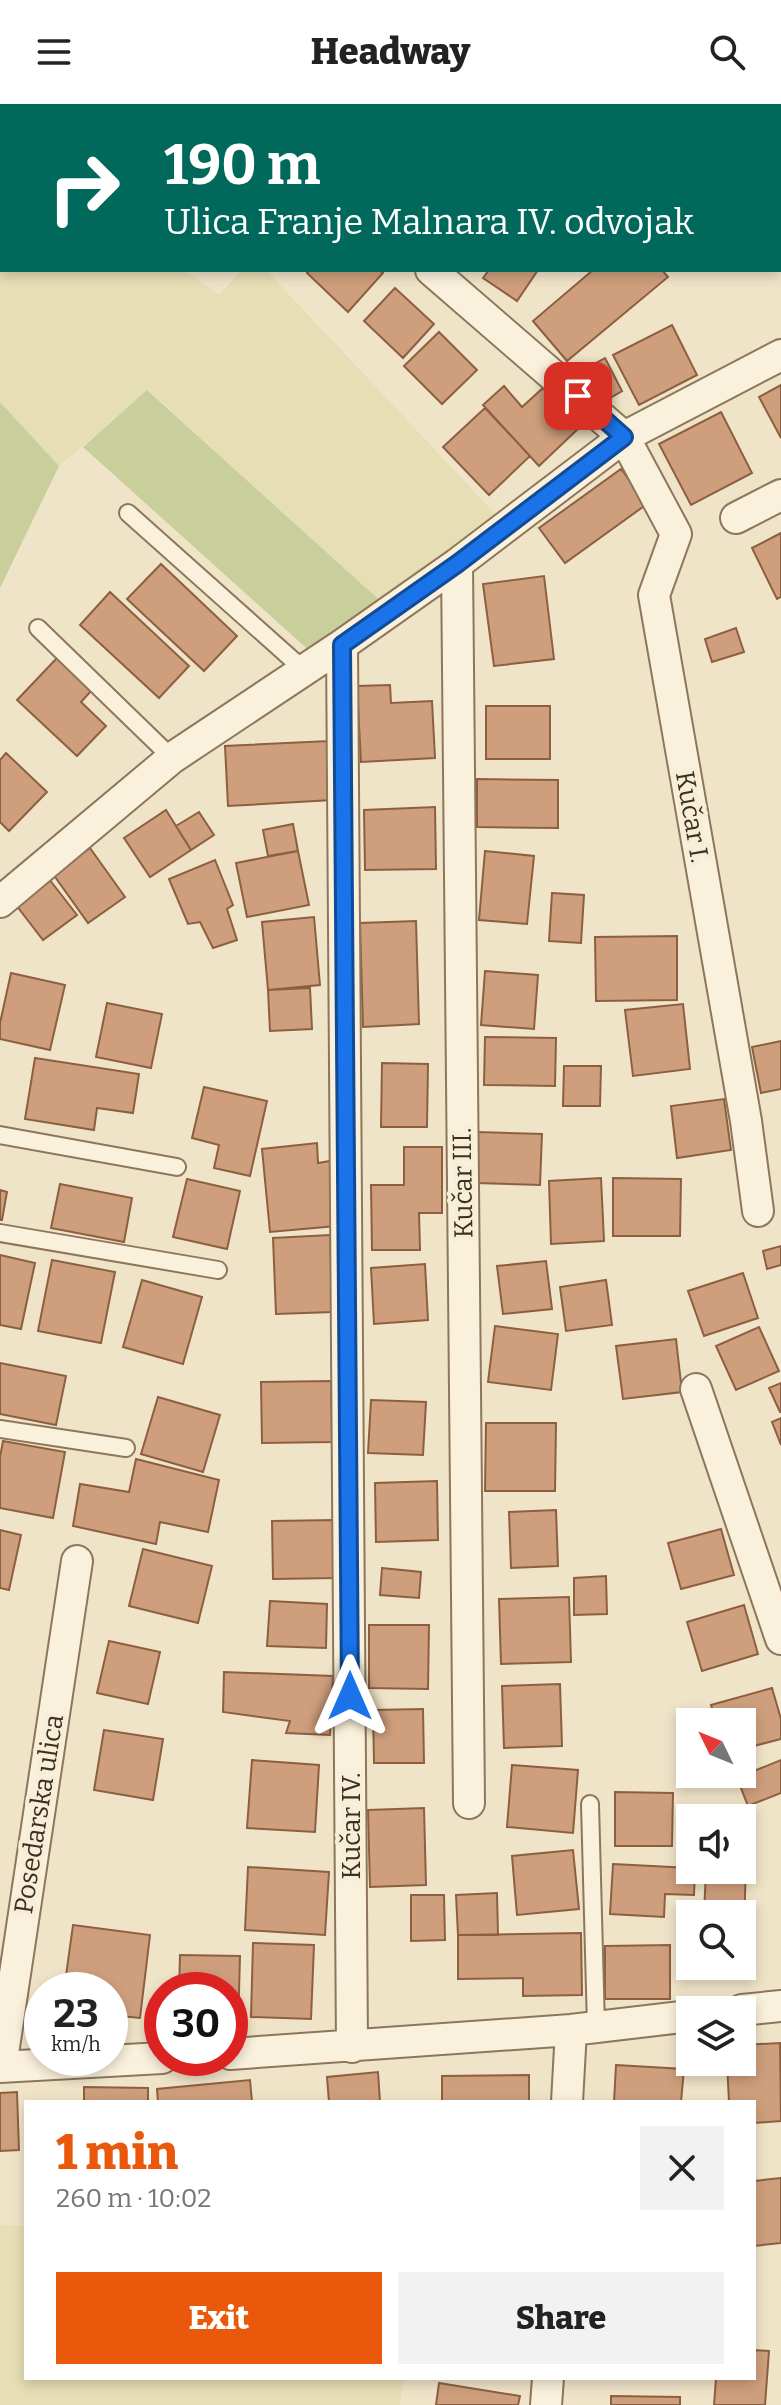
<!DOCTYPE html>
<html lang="en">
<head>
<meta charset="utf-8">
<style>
  body { margin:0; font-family:Bitter,serif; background:#f2f2f2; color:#222; height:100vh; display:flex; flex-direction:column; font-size:30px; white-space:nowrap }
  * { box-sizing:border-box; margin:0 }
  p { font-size:26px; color:#767676 }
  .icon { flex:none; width:44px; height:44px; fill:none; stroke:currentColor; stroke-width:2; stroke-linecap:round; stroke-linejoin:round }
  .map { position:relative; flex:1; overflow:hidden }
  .sheet { position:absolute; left:24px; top:1996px; width:732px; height:280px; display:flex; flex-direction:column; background:#fff; border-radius:0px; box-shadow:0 4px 12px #0003 }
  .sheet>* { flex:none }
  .guide { position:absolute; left:0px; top:0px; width:782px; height:168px; box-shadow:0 4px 12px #0003; background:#00695c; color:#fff; overflow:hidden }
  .needle { width:52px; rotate:313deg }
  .fabs { position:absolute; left:676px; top:1604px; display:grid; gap:16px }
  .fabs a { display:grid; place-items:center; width:80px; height:80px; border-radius:0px; background:#fff; box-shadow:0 4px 12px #0003; font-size:40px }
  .speed { position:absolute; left:24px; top:1868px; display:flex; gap:16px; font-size:40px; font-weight:700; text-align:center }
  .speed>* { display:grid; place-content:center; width:104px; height:104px; border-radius:50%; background:#fff; box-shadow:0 4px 12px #0003; line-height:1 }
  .speed small { font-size:20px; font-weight:400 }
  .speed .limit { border:12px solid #d22; background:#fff; color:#111 }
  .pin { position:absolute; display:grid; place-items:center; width:68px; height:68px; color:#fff; margin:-34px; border-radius:16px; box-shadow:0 4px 12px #0006 }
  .me { position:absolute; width:88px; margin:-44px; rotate:0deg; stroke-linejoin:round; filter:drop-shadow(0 0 6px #0008) }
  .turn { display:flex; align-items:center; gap:28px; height:168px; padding:0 32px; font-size:36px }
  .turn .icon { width:104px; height:104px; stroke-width:2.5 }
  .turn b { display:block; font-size:56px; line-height:68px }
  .round { display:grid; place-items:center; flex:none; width:84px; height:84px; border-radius:0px; background:#f2f2f2 }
  .overview { display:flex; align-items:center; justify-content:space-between; height:136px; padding:0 32px }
  h1 { font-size:48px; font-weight:800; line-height:60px; color:#ea580c }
  .action { display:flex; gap:16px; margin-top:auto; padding:16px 32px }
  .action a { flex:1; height:92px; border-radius:0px; background:#ea580c; color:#fff; font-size:32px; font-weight:800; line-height:92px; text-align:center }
  .action a+a { background:#f2f2f2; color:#222 }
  header { display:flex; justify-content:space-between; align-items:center; height:104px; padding:0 32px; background:#fff; font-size:36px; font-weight:800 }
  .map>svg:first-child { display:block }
  .farmland { fill:#e6deb5 }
  .green { fill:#c9cf9b }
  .building { fill:#cf9f7d; stroke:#8d5f41; stroke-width:2 }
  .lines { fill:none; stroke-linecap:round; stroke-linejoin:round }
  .lane-casing { stroke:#8d765c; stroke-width:20 }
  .street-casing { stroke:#8d765c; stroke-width:34 }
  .lane { stroke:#faf1dc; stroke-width:16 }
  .street { stroke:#faf1dc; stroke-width:30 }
  .route-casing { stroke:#114b97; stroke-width:20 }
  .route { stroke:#1a73e8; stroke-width:14 }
  .labels { text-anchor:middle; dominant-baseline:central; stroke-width:8; stroke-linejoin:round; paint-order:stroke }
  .street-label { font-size:26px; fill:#3d2e20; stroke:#f7eed8 }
</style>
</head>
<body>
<header><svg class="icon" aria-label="menu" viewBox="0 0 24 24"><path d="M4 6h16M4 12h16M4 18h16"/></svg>Headway<svg class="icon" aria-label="search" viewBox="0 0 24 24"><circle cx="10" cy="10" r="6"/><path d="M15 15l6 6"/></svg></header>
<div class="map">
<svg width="781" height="2301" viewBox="0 0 781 2301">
  <rect width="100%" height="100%" fill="#f0e4c8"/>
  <path class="farmland" d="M 0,39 L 2,40 L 2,166 L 184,166 L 219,191 L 242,166 L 266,166 L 499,414 L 386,502 L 148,286 L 59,362 L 0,298 Z
    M 0,2121 L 26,2122 L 26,2274 L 404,2274 L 400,2301 L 0,2301 Z"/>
  <path class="green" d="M 147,286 L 386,502 L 313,550 L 83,343 Z
    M 0,298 L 59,362 L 0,484 Z"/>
  <path class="building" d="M 0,0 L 56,0 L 59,2 L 2,2 L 2,40 L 0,39 Z
    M 540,0 L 602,0 L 600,2 L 538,2 Z
    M 635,0 L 699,0 L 697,2 L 633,2 Z
    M 310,166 L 379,166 L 383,169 L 348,208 L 307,169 Z
    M 489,166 L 538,166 L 517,197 L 483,174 Z
    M 593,166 L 662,166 L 668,173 L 567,257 L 533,217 Z
    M 395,184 L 434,220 L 403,254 L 364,217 Z
    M 672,221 L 697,271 L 639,301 L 613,251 Z
    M 439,228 L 477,266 L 442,300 L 404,262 Z
    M 605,254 L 622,287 L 603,298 L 585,265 Z
    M 781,281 L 781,334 L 759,293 Z
    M 504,282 L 522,303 L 543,284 L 580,323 L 539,362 L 483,301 Z
    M 485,304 L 530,352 L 489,391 L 443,343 Z
    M 721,308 L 752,369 L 691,401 L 659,340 Z
    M 621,365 L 647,400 L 565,459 L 539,424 Z
    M 781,429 L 781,493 L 777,495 L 752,444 Z
    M 161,460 L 237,532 L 204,567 L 127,495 Z
    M 544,472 L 554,555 L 494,562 L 483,480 Z
    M 110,488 L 189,562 L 159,594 L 80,521 Z
    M 736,524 L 744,548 L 712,558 L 705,535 Z
    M 57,554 L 91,587 L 81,598 L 106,622 L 77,652 L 17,596 Z
    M 390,581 L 391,599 L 432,597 L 435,654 L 361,658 L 357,582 Z
    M 486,602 L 550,602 L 550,655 L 486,655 Z
    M 329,637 L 332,696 L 228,702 L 225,642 Z
    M 6,649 L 47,688 L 9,727 L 0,718 L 0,656 Z
    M 477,675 L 558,676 L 558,724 L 477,723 Z
    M 435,703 L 436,765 L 365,766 L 364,706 Z
    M 166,706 L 191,746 L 150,773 L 124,734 Z
    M 199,708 L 214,731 L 191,746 L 176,722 Z
    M 293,720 L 298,747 L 268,752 L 263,726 Z
    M 90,744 L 125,793 L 88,819 L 53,770 Z
    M 298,747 L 309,801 L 247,813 L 236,759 Z
    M 485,747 L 534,752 L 527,820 L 479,816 Z
    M 215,756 L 233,801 L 227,805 L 237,836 L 213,844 L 200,818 L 188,820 L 169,775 Z
    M 49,775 L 77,811 L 43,836 L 16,801 Z
    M 552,789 L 584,791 L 581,839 L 549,837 Z
    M 314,813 L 320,881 L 268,886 L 262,818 Z
    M 416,817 L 419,920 L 363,923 L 360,819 Z
    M 677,832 L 677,896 L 596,897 L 595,833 Z
    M 485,867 L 538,871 L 534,925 L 481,921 Z
    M 11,869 L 65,881 L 50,946 L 0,935 L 0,919 Z
    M 310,884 L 312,925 L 270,927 L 268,886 Z
    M 107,899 L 162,910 L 151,964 L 96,953 Z
    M 683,900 L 690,965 L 633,972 L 625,906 Z
    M 485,933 L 556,934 L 555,982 L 484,981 Z
    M 781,937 L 781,985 L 761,989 L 752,943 Z
    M 35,954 L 139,970 L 133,1009 L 97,1004 L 94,1026 L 25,1015 Z
    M 382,959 L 428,960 L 427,1023 L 381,1023 Z
    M 564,962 L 601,962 L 600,1002 L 563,1002 Z
    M 204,983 L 267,997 L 250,1072 L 214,1064 L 219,1041 L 192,1034 Z
    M 724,995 L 731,1046 L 677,1054 L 671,1002 Z
    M 477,1028 L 542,1030 L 540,1081 L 476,1079 Z
    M 317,1039 L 318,1059 L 330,1057 L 336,1122 L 270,1128 L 262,1045 Z
    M 404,1043 L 442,1043 L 442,1109 L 419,1109 L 420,1146 L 372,1146 L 371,1081 L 404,1081 Z
    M 601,1074 L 604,1137 L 551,1140 L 549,1077 Z
    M 613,1074 L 681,1075 L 680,1132 L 613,1132 Z
    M 187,1075 L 240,1087 L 227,1145 L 173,1133 Z
    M 60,1080 L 132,1094 L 124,1138 L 51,1124 Z
    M 0,1086 L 7,1088 L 2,1116 L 0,1116 Z
    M 330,1131 L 333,1208 L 276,1210 L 273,1134 Z
    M 781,1142 L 781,1161 L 767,1165 L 763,1147 Z
    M 0,1151 L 35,1159 L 21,1225 L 0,1221 Z
    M 52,1156 L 115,1168 L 101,1239 L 38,1227 Z
    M 546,1157 L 552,1205 L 503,1210 L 497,1162 Z
    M 425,1160 L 428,1216 L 374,1220 L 371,1164 Z
    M 743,1169 L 758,1214 L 704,1232 L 688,1187 Z
    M 142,1176 L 202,1193 L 183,1260 L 123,1243 Z
    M 606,1176 L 612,1221 L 566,1227 L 560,1183 Z
    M 495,1222 L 558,1230 L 551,1286 L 488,1278 Z
    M 759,1223 L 779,1267 L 736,1286 L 716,1242 Z
    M 676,1235 L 682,1288 L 623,1295 L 616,1242 Z
    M 0,1259 L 66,1272 L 56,1321 L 0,1310 Z
    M 331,1277 L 332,1338 L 262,1339 L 261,1278 Z
    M 781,1279 L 781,1308 L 780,1308 L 769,1284 Z
    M 158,1293 L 220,1311 L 203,1368 L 141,1350 Z
    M 371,1296 L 426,1298 L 423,1351 L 368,1349 Z
    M 781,1314 L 781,1341 L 772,1318 Z
    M 486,1319 L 556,1319 L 555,1387 L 485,1387 Z
    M 3,1337 L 65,1348 L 53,1414 L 0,1404 L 0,1353 Z
    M 136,1355 L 219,1376 L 208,1428 L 160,1418 L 156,1440 L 73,1422 L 80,1380 L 129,1388 Z
    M 437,1377 L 438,1436 L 376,1438 L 375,1379 Z
    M 556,1406 L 558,1462 L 511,1464 L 509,1408 Z
    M 335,1416 L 337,1474 L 273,1475 L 272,1417 Z
    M 721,1425 L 734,1471 L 681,1485 L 668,1439 Z
    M 0,1426 L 21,1431 L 9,1486 L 0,1484 Z
    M 143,1445 L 212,1462 L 198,1519 L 129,1502 Z
    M 382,1464 L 421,1468 L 419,1494 L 380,1491 Z
    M 606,1472 L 607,1510 L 574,1511 L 574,1474 Z
    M 569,1493 L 571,1558 L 501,1560 L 499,1495 Z
    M 270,1497 L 327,1500 L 326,1544 L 267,1542 Z
    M 744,1501 L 758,1550 L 702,1567 L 687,1518 Z
    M 369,1521 L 429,1521 L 428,1585 L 369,1584 Z
    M 109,1537 L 160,1548 L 148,1600 L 97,1589 Z
    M 224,1568 L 333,1572 L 330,1631 L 286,1629 L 290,1617 L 223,1608 Z
    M 560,1580 L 562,1642 L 504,1644 L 502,1582 Z
    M 772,1584 L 781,1615 L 781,1635 L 742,1645 L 742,1618 L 716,1618 L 711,1601 Z
    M 423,1605 L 424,1659 L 374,1659 L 373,1606 Z
    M 104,1626 L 163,1635 L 153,1696 L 94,1686 Z
    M 252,1656 L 319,1661 L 315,1728 L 247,1724 Z
    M 781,1656 L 781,1689 L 748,1702 L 737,1674 Z
    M 512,1661 L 578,1666 L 573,1729 L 507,1723 Z
    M 615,1688 L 673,1689 L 672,1742 L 615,1742 Z
    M 424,1704 L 426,1781 L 370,1783 L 368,1706 Z
    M 573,1746 L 579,1805 L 517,1811 L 512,1752 Z
    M 613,1760 L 690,1764 L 690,1766 L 695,1766 L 694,1791 L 665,1790 L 664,1813 L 610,1810 Z
    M 742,1760 L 746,1760 L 744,1823 L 742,1823 L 742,1810 L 704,1810 L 706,1766 L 742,1766 Z
    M 248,1763 L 329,1768 L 325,1831 L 245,1826 Z
    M 497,1789 L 498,1831 L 458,1831 L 456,1791 Z
    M 411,1791 L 444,1791 L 445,1836 L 411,1837 Z
    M 73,1821 L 150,1831 L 140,1914 L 110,1911 L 110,1886 L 64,1886 Z
    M 581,1829 L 582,1891 L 523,1892 L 523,1874 L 458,1875 L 458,1831 Z
    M 253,1839 L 314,1841 L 311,1915 L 251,1913 Z
    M 670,1841 L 670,1895 L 605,1895 L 605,1842 Z
    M 180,1851 L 240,1852 L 238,1925 L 230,1925 L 230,1886 L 179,1886 Z
    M 780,1939 L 781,2017 L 754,2019 L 754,1998 L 729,1998 L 727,1958 L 742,1958 L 742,1941 Z
    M 616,1961 L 684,1965 L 681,1998 L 614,1998 Z
    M 378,1968 L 380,1998 L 329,1998 L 327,1973 Z
    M 529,1971 L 529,1998 L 442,1998 L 442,1972 Z
    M 250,1976 L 252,1998 L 158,1998 L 157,1985 Z
    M 84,1983 L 148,1984 L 148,1998 L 84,1998 Z
    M 17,1988 L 19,2046 L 0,2047 L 0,1989 Z
    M 781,2074 L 781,2139 L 754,2142 L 754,2077 Z
    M 754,2246 L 769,2247 L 765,2301 L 714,2301 L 716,2274 L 754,2274 Z
    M 439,2279 L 520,2292 L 518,2301 L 436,2301 Z
    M 611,2292 L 680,2293 L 680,2301 L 611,2301 Z"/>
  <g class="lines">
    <defs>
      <path id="lane" d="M 128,409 L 304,566
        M 38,524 L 172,654
        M 0,1031 L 177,1063
        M 0,1129 L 218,1166
        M 0,1325 L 126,1344
        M 590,1700 L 596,1923"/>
      <path id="street" d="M 388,0 L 389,2
        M 621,2 L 623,0
        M 780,117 L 781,116
        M 431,166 L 624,333 L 676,430 L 654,491 L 746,1017 L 758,1107
        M 736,414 L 781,391
        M 457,460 L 469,1699
        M 342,541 L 352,1943
        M 0,798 L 172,654 L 342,541 L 457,460 L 624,333 L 781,251
        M 696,1285 L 781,1535
        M 742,1906 L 781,1902
        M 230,1950 L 571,1926 L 690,1912
        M 0,1963 L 162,1954
        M 1,1963 L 77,1457
        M 567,1998 L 571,1926
        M 546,2301 L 548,2274"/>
    </defs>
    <use href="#lane" class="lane-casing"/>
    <use href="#street" class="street-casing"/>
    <use href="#lane" class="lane"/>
    <use href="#street" class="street"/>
  </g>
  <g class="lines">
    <defs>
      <path id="route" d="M 350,1592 L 342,541 L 457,460 L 624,333 L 578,292"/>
    </defs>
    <use href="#route" class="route-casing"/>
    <use href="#route" class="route"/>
  </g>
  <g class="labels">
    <g class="street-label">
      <text transform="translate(692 713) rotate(80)">Kučar I.</text>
      <text transform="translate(463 1079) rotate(-91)">Kučar III.</text>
      <text transform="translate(39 1710) rotate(-81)">Posedarska ulica</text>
      <text transform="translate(351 1722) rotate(-90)">Kučar IV.</text>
    </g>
  </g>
</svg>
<div class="fabs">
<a><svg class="needle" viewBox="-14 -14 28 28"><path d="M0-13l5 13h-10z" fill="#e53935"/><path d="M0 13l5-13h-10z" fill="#767676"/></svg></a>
<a><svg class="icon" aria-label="sound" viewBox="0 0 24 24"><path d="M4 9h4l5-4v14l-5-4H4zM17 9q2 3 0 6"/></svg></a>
<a><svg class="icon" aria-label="search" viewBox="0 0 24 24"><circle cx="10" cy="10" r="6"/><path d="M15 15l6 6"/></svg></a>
<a><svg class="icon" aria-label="layers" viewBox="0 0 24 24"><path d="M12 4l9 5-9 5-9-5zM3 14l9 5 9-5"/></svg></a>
</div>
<div class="speed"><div>23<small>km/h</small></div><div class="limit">30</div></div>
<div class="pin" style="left:578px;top:292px;background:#d93025"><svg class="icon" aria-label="arrive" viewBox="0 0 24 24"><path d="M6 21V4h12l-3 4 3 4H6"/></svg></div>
<svg class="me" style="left:350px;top:1592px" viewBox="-20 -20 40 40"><path d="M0-17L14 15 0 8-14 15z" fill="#1a73e8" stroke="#fff" stroke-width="4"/></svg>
<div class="guide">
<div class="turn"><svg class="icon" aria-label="right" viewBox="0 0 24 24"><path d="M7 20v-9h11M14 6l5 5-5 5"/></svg><div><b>190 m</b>Ulica Franje Malnara IV. odvojak</div></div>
</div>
<section class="sheet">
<div class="overview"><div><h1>1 min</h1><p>260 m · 10:02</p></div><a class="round"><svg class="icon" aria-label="close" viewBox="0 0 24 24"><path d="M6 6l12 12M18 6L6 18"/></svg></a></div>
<div class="action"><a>Exit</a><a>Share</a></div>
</section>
</div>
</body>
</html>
